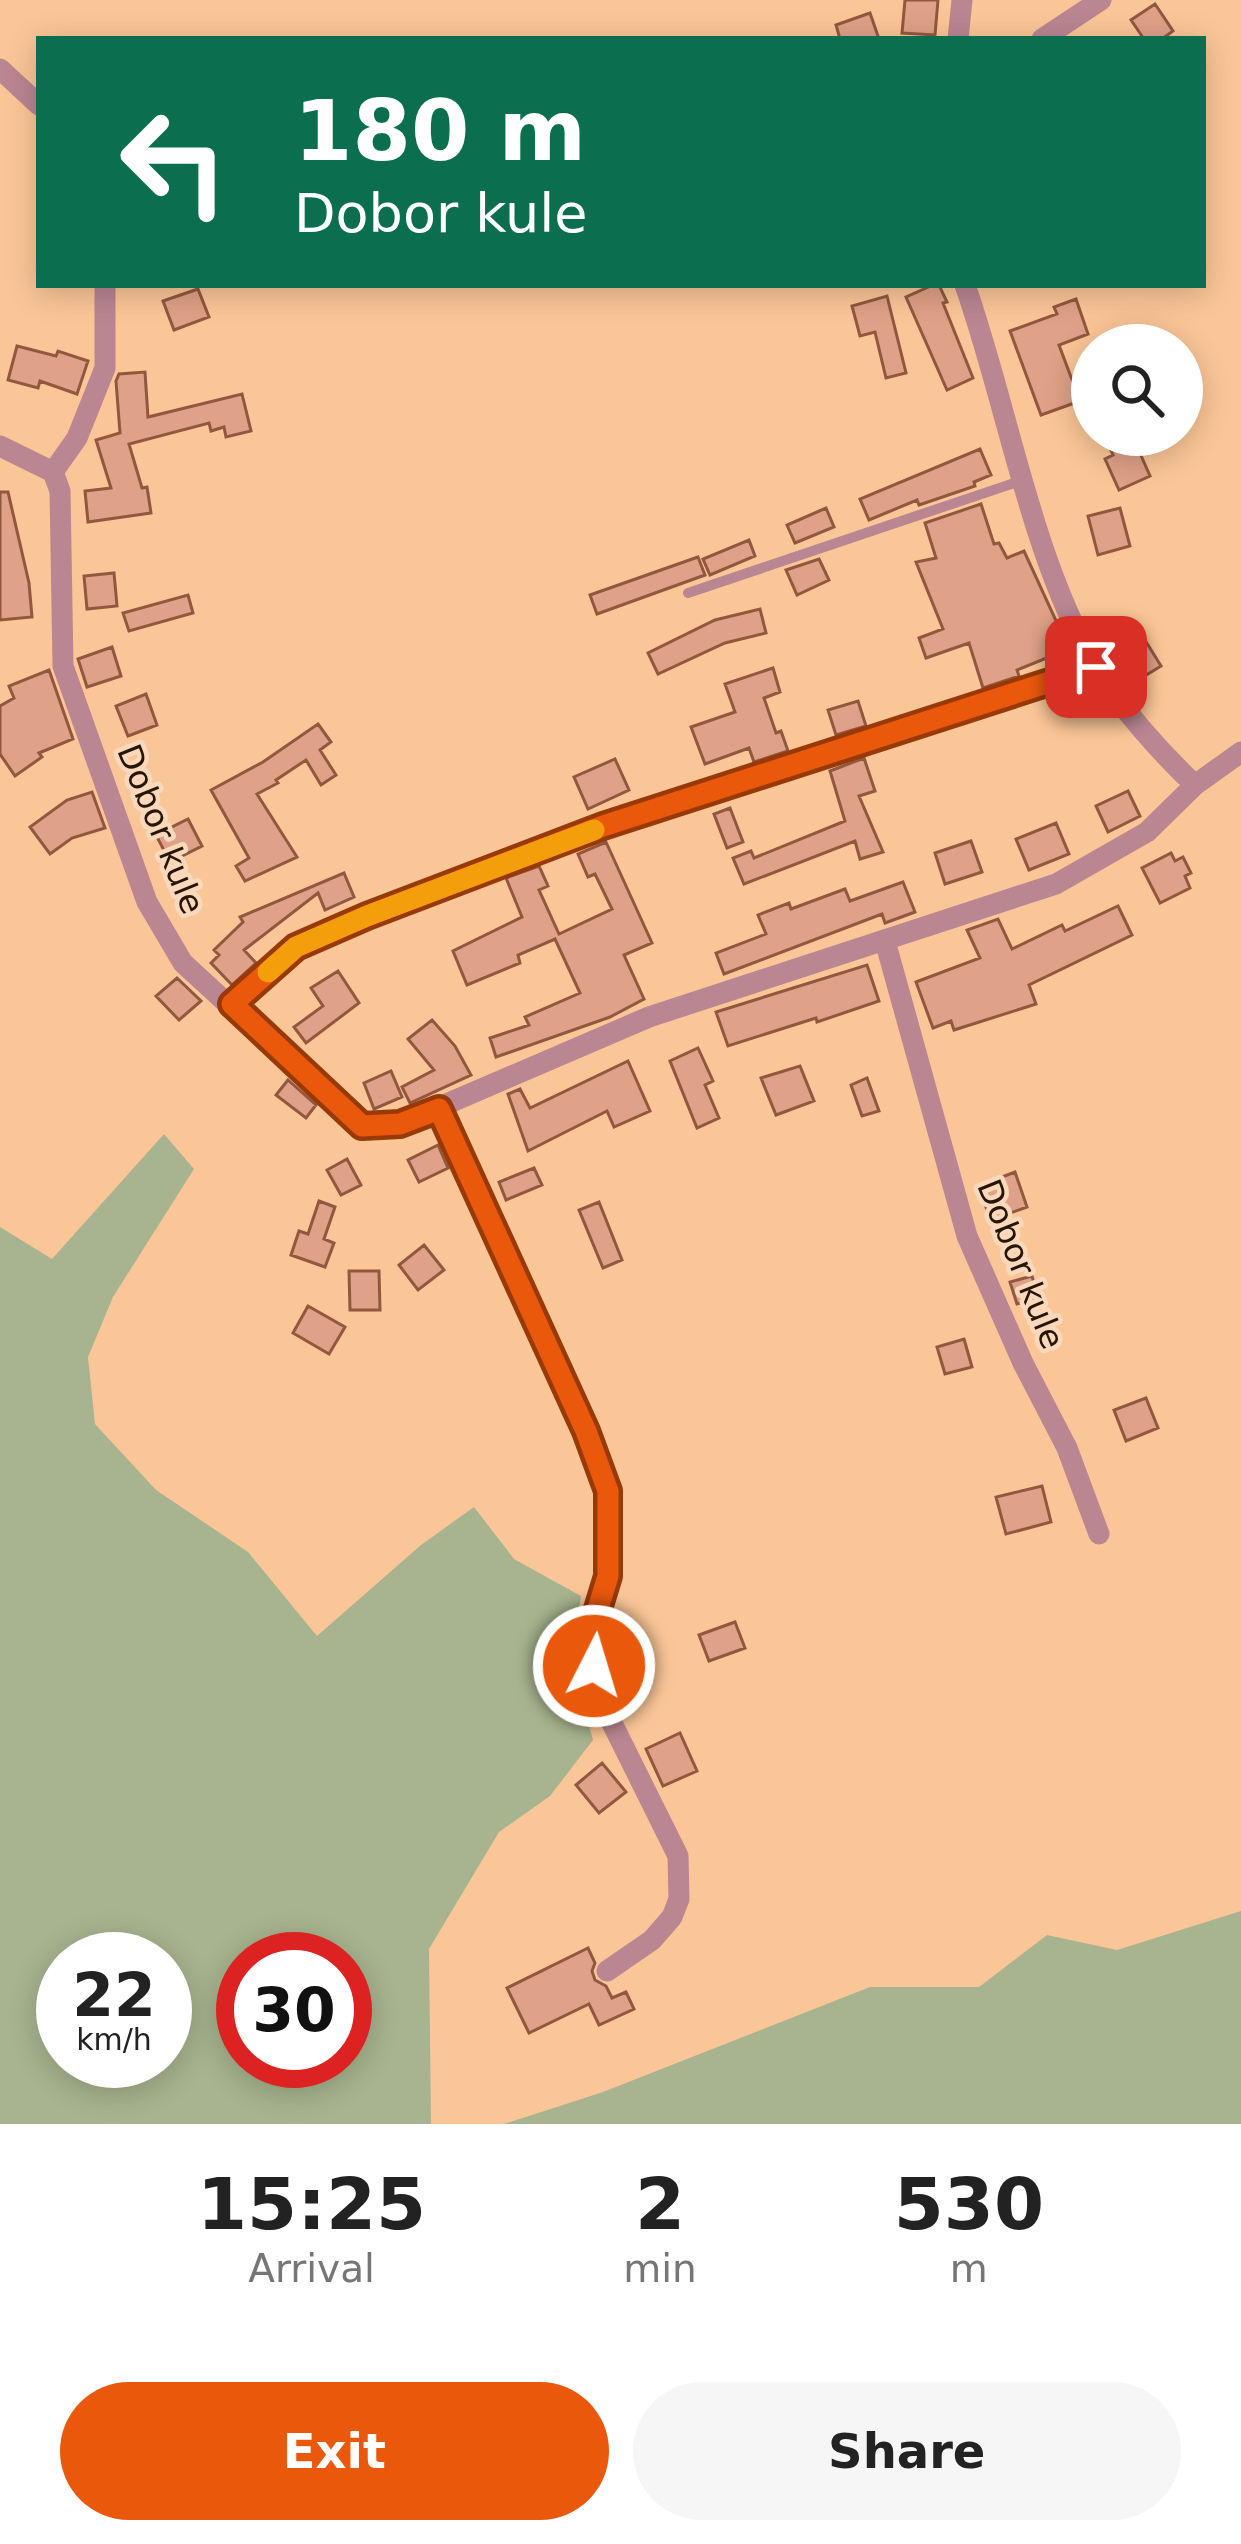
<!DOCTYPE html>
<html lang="en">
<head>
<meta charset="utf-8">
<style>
  body { margin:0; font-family:"DejaVu Sans",sans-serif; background:#f6f6f6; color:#222; height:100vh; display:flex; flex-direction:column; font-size:45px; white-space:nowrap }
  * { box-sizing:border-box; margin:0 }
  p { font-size:39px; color:#767676 }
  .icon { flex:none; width:66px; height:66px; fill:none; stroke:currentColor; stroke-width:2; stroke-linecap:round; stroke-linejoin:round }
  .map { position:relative; height:2124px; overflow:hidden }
  .panel { display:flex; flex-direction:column; background:#fff; flex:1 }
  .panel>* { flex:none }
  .guide { position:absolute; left:36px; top:36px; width:1170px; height:252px; border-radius:0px; box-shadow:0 6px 30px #0003; background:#0b6e4f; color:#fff; overflow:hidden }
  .buttons { position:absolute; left:1071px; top:324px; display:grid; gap:24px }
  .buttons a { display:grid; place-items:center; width:132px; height:132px; border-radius:50%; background:#fff; box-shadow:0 6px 30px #0003; font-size:60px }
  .speed { position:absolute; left:36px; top:1932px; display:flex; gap:24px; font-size:60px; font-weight:700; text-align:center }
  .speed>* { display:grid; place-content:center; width:156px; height:156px; border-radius:50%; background:#fff; box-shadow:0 6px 30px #0003; line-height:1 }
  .speed small { font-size:30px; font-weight:400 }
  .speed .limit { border:18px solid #d22; background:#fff; color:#111 }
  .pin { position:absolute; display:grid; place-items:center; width:102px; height:102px; color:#fff; margin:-51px; border-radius:24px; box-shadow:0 6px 18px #0006 }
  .me { position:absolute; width:132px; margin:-66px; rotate:5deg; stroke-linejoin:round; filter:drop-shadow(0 0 9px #0008) }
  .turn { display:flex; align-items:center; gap:42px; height:252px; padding:0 60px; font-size:54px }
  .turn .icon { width:156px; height:156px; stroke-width:2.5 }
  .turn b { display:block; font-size:84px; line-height:102px }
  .eta { display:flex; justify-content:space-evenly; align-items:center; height:204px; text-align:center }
  .eta b { font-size:72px; font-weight:800; line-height:84px }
  .primary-button { display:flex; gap:24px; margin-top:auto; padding:24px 60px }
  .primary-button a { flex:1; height:138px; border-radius:72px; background:#ea580c; color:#fff; font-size:48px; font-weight:800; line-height:138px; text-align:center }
  .primary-button a+a { background:#f6f6f6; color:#222 }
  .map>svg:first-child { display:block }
  .green { fill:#a7b48f; fill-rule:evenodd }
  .building { fill:#dfa187; stroke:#92583f; stroke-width:3 }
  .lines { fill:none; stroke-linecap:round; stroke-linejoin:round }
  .lane { stroke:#b98692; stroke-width:10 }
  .street { stroke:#b98692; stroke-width:21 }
  .route-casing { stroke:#983908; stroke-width:30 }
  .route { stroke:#ea580c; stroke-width:21 }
  .slow { stroke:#f59e0b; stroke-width:21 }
  .labels { text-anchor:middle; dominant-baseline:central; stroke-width:9; stroke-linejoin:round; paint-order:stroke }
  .street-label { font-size:33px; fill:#271503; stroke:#f9d8bc }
</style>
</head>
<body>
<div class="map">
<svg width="1241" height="2124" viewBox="0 0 1241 2124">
  <rect width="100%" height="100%" fill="#fbc697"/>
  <path class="green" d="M 164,1134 L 194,1169 L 113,1297 L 88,1357 L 95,1424 L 156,1490 L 248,1552 L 317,1636 L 421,1545 L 474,1507 L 514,1559 L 581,1596 L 570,1657 L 593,1740 L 550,1796 L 499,1832 L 429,1949 L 431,2124 L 0,2124 L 0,1227 L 52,1259 ZM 63,1959 L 165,1959 L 165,2061 L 63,2061 ZM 243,1959 L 345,1959 L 345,2061 L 243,2061 Z
    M 1241,1911 L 1241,2124 L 504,2124 L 603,2092 L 870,1987 L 979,1987 L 1047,1935 L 1117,1950 Z"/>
  <path class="building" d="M 905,0 L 938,0 L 935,35 L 902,33 Z
    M 1155,4 L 1173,31 L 1162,39 L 1144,39 L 1131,20 Z
    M 870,13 L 879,39 L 840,39 L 836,25 Z
    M 933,285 L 939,285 L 947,302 L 943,303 L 973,378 L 947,390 L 906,297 Z
    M 198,289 L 209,317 L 174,330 L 163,301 Z
    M 887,296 L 906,373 L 886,378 L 875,332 L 860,336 L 852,306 Z
    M 1076,299 L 1088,334 L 1059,345 L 1080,401 L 1041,415 L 1010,331 L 1057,314 L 1054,307 Z
    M 17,346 L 56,356 L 58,351 L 88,361 L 77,394 L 40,381 L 38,388 L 8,380 Z
    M 145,372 L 148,417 L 242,394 L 251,431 L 226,437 L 224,427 L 211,431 L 209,423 L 129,444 L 142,488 L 147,487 L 151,513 L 88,522 L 85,491 L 111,488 L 96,440 L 120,433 L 116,381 L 119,374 Z
    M 1132,435 L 1150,476 L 1119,490 L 1105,459 L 1113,455 L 1109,446 Z
    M 980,449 L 991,475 L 974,482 L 975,486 L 919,505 L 917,500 L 869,520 L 860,499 Z
    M 0,492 L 8,492 L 29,583 L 32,617 L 0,620 Z
    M 981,504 L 994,544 L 999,543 L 1007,558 L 1024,551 L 1069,649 L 1017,670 L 1019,676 L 983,688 L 969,643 L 926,658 L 919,638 L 943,629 L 916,562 L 936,558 L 925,523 Z
    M 826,508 L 834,527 L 795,543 L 787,525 Z
    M 1120,508 L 1130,546 L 1098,555 L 1088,516 Z
    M 749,540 L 755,556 L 710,575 L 703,559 Z
    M 698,557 L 705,575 L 597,614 L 590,595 Z
    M 819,559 L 829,580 L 797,595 L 786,570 Z
    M 114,573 L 117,606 L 87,609 L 84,576 Z
    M 188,595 L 193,613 L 129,631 L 123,613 Z
    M 760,609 L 766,633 L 725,643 L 658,674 L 648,653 L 715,620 Z
    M 1145,640 L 1161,666 L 1130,685 L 1114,659 Z
    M 112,647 L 121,676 L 87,687 L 78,659 Z
    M 773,668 L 780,692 L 764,698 L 776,733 L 781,731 L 788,751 L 754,762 L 749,748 L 705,764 L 691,727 L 735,712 L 725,684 Z
    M 49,670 L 73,739 L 39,753 L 42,757 L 15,776 L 0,754 L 0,706 L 14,698 L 9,686 Z
    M 146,694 L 157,725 L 128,736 L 116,706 Z
    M 858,701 L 866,726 L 836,735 L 828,710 Z
    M 318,724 L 331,742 L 320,750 L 336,775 L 321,785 L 306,760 L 276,780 L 278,783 L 257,794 L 297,857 L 245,881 L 236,866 L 249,858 L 211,790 L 263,762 Z
    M 864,758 L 875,791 L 859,796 L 883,852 L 860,859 L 855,841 L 744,884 L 733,858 L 751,851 L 754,858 L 845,821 L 830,771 Z
    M 615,759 L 629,790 L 588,809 L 574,777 Z
    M 1128,791 L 1140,816 L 1108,832 L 1096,806 Z
    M 92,792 L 105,828 L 72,838 L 50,854 L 30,827 L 67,800 Z
    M 730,808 L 743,842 L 727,848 L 714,814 Z
    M 188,819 L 202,846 L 170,862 L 156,835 Z
    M 1056,823 L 1069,854 L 1029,870 L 1016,839 Z
    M 971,841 L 982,872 L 945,884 L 935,853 Z
    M 606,842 L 652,943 L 624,955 L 644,999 L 610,1017 L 496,1057 L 490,1038 L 529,1025 L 525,1017 L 580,993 L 555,939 L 518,955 L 520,963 L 467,985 L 453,951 L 522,917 L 506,878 L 539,866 L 548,886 L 539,890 L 559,934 L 612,909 L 595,874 L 588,877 L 578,854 Z
    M 1171,853 L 1175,861 L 1183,857 L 1191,873 L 1185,876 L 1190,888 L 1160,903 L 1142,868 Z
    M 344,873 L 354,897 L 325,910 L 318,893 L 244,950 L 256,963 L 232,985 L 211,963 L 219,955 L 214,950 L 243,922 L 240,917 Z
    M 903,882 L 915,912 L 885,923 L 882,914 L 724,974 L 716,953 L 766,934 L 758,915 L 789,903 L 791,909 L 845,889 L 850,901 Z
    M 1118,906 L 1132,935 L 1029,985 L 1036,1004 L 954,1030 L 951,1021 L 933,1028 L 916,982 L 980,958 L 967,930 L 998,919 L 1012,949 L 1062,925 L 1065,931 Z
    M 867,965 L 879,1001 L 817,1022 L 816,1018 L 728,1046 L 716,1012 Z
    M 338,971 L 359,1003 L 306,1043 L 294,1027 L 323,1006 L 311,988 Z
    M 177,978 L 201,1001 L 179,1020 L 156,996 Z
    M 432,1020 L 455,1046 L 471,1075 L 410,1103 L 402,1087 L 434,1070 L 408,1039 Z
    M 698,1048 L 713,1081 L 705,1085 L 719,1118 L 697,1128 L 670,1061 Z
    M 628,1061 L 650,1111 L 614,1127 L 607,1111 L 528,1151 L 508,1094 L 520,1089 L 530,1108 Z
    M 800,1066 L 814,1101 L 776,1115 L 761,1078 Z
    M 391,1071 L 402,1097 L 374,1109 L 364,1083 Z
    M 867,1078 L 879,1111 L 862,1116 L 851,1085 Z
    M 288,1080 L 316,1105 L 306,1118 L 276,1095 Z
    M 438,1145 L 448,1168 L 419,1182 L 408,1160 Z
    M 347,1159 L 361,1185 L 341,1195 L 327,1170 Z
    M 534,1168 L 542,1185 L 506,1200 L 499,1182 Z
    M 1015,1172 L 1027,1207 L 991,1220 L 978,1186 Z
    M 319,1201 L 335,1207 L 324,1239 L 334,1243 L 325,1267 L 291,1255 L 299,1231 L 308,1234 Z
    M 599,1202 L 622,1260 L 603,1268 L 579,1210 Z
    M 424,1245 L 444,1270 L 418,1290 L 399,1265 Z
    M 349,1271 L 379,1271 L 380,1310 L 350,1310 Z
    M 1032,1276 L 1038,1298 L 1017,1304 L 1010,1282 Z
    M 308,1306 L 345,1327 L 329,1354 L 293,1333 Z
    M 964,1339 L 972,1367 L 945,1374 L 937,1347 Z
    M 1146,1398 L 1158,1428 L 1126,1441 L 1114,1410 Z
    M 1042,1486 L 1051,1522 L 1006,1534 L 996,1497 Z
    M 735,1622 L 745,1648 L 709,1661 L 699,1635 Z
    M 680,1733 L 697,1771 L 663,1786 L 646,1749 Z
    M 602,1763 L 626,1792 L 599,1813 L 576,1785 Z
    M 588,1948 L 595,1963 L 592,1971 L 595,1980 L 606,1986 L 612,1998 L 626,1992 L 634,2009 L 599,2025 L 589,2004 L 529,2033 L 507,1988 Z"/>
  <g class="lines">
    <path class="lane" d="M 688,593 L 1023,480"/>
    <path class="street" d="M 958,39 L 962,0
      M 1042,39 L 1101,0
      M 0,69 L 39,105
      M 965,285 C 1008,407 1030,554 1095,666 C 1119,706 1161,753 1195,785
      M 0,446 L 53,472 L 60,491 L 63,666 L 147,902 L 183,963 L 362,1127 L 400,1124 L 649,1017 L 1056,884 L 1147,832 L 1195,785 L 1241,752
      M 53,472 L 77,438 L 105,368 L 105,285
      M 885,941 L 967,1236 L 1023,1363 L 1067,1448 L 1099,1534
      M 233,1004 L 296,947 L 366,915 L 603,826 L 1096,667
      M 438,1109 L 586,1431 L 609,1491 L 608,1577 L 591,1632 L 594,1666 L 607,1713 L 678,1856 L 679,1899 L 672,1917 L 652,1940 L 607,1971"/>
  </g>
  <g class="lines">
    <defs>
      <path id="route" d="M 594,1666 L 591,1632 L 608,1576 L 608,1491 L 586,1431 L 439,1109 L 400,1124 L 362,1126 L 232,1004 L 296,947 L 367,916 L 603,826 L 1096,667"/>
    </defs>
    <use href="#route" class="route-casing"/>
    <use href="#route" class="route"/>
    <path class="slow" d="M 268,972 L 296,947 L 367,916 L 594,830"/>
  </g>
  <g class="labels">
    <g class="street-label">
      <text transform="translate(161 829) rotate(68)">Dobor kule</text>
      <text transform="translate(1021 1264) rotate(68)">Dobor kule</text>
    </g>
  </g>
</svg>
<div class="buttons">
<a><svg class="icon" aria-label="search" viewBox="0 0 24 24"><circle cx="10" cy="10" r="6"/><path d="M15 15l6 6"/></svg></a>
</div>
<div class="speed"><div>22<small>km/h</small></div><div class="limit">30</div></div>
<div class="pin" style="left:1096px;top:667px;background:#d93025"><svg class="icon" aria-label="arrive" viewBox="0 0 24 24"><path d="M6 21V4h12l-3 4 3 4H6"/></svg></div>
<svg class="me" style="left:594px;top:1666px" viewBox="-20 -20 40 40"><circle r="17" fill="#ea580c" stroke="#fff" stroke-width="3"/><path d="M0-11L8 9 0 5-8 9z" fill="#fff"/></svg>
<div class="guide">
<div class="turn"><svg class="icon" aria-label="left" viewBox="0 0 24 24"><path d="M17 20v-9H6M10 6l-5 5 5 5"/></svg><div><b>180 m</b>Dobor kule</div></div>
</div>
</div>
<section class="panel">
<div class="eta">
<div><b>15:25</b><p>Arrival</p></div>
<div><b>2</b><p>min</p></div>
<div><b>530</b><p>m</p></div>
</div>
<div class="primary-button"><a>Exit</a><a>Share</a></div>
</section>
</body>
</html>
